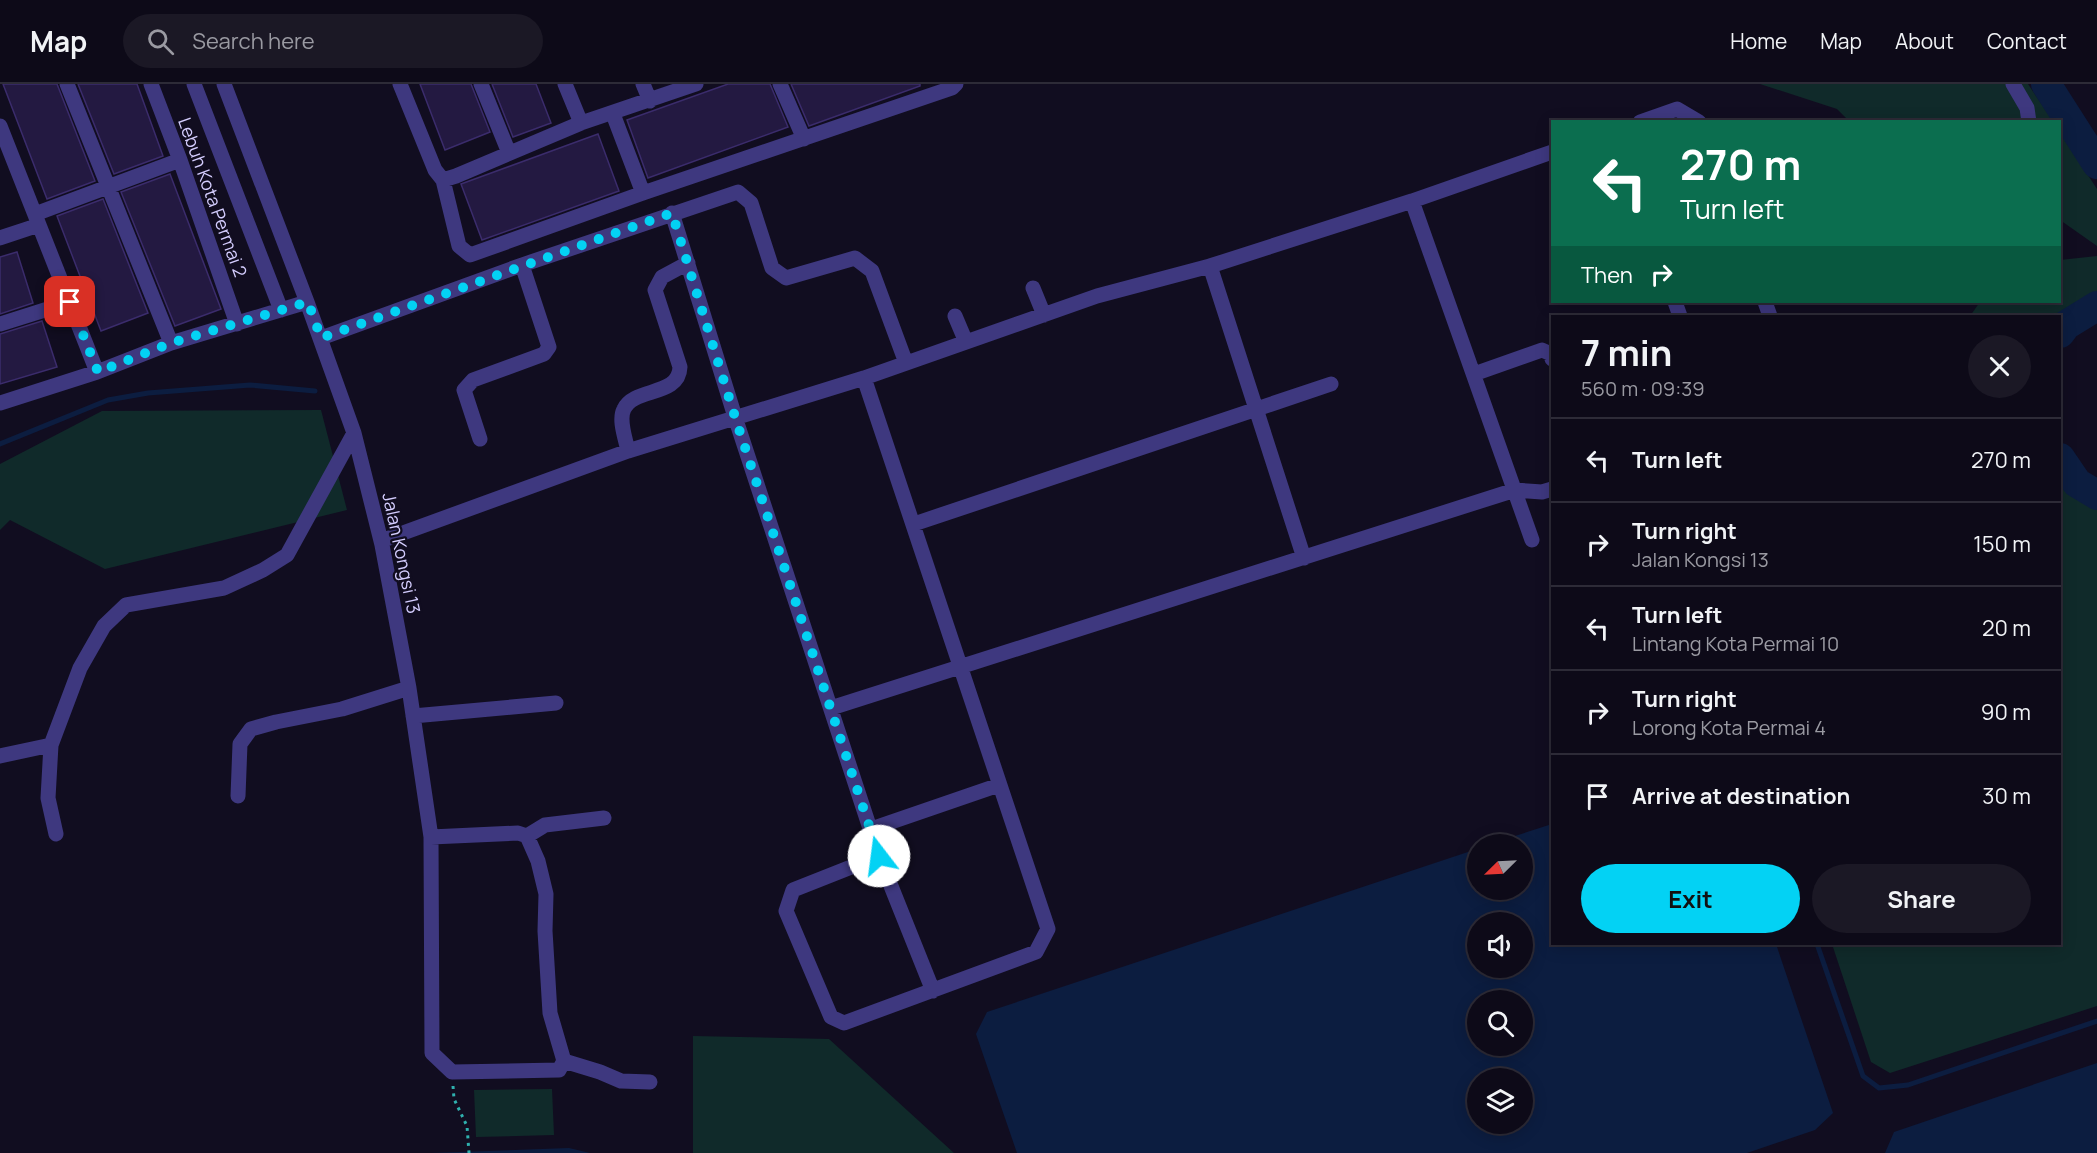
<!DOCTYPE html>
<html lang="en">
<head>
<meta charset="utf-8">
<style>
  body { margin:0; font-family:Manrope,sans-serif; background:#1b1825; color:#f1f3f6; height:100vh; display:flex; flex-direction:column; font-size:22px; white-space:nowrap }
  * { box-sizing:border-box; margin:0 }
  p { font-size:20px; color:#9a9aa2 }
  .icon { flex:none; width:33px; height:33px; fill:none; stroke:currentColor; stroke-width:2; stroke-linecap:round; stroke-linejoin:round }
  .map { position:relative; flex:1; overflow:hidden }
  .sheet { position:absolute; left:1551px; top:231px; width:510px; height:630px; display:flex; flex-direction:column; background:#0d0a18; border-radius:0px; box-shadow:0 3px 15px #0003,0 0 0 2px #2d2b37 }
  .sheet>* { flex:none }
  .guide { position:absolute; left:1551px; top:36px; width:510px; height:183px; border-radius:0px; box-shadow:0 3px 15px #0003,0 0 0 2px #2d2b37; background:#0b6e4f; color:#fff; overflow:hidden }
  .needle { width:39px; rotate:246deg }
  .controls { position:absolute; left:1467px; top:750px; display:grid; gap:12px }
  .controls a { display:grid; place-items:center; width:66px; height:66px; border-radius:50%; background:#0d0a18; box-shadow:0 3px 15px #0003,0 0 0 2px #2d2b37; font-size:30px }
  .pin { position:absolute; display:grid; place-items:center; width:51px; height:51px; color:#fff; margin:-26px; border-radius:12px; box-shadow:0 3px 9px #0006 }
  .me { position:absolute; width:66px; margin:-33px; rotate:345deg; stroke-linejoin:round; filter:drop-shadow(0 0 4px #0008) }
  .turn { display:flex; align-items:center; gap:21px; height:126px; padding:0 30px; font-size:27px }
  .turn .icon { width:78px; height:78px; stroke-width:2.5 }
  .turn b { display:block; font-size:42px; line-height:51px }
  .then { display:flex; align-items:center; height:57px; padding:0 30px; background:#0003; gap:12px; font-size:22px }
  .round { display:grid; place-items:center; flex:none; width:63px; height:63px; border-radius:32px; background:#1b1825 }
  .headline { display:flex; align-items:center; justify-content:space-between; height:102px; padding:0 30px }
  h1 { font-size:36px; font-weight:700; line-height:45px }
  .cta { display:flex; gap:12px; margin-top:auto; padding:12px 30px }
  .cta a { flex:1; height:69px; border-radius:36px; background:#03d2f4; color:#111; font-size:24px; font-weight:700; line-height:69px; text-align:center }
  .cta a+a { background:#1b1825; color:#f1f3f6 }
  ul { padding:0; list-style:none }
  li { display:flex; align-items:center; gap:18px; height:84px; padding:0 30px; border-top:2px solid #2d2b37 }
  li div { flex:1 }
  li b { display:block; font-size:22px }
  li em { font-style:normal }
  header { display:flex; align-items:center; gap:36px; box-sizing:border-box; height:84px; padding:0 30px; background:#0d0a18; border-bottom:2px solid #2d2b37 }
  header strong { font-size:28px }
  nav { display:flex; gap:33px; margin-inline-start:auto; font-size:21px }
  .search { width:420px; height:54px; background:#1b1825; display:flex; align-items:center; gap:15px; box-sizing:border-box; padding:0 21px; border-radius:33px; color:#9a9aa2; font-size:22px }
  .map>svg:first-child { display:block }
  .green { fill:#102a2a }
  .water { fill:#0c1d40; fill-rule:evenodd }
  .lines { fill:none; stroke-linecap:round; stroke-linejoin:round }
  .stream { stroke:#0c1d40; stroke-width:5 }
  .river { stroke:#0c1d40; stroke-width:30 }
  .building { fill:#231941; stroke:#3b2c6c; stroke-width:1.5 }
  .path { stroke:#2fb0ae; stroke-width:3; stroke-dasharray:3 4.5; stroke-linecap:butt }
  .minor { stroke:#3e387f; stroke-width:15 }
  .route { stroke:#03d2f4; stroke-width:10; stroke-dasharray:0 18 }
  .labels { text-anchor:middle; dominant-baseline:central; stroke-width:4.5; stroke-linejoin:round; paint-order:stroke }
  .street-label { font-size:18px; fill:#d4cdfe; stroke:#110d20 }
</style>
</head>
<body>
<header>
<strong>Map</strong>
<div class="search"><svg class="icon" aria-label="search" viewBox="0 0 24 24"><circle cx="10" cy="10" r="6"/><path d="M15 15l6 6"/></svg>Search here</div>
<nav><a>Home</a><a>Map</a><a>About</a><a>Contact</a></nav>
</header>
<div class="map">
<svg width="2097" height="1069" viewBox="0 0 2097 1069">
  <rect width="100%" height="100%" fill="#110d20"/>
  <path class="green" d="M 1760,0 L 2028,0 L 2053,37 L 1849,37 L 1837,25 Z
    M 2060,48 L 2097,105 L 2097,162 L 2060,136 Z
    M 2097,172 L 2097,212 L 2088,213 L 2055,232 L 1970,232 L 1980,218 L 2060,218 L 2060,176 Z
    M 321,326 L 347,426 L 105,485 L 10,436 L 0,446 L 0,380 L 102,327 Z
    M 2060,386 L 2097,423 L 2097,922 L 1890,989 L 1871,978 L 1832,860 L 2060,860 Z
    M 693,952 L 829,955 L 954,1069 L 693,1069 Z
    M 552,1005 L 554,1051 L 476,1053 L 474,1006 Z"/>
  <path class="water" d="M 1552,740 L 1552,860 L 1776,860 L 1833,1029 L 1815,1046 L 1747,1069 L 1017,1069 L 976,950 L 987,928 L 1477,765 L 1478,806 L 1522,806 L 1522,760 L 1490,760 ZM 1478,838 L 1522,838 L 1522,884 L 1478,884 ZM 1478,916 L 1522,916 L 1522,962 L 1478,962 ZM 1478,994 L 1522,994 L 1522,1040 L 1478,1040 Z
    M 2097,979 L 2097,1069 L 1885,1069 L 1894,1048 Z
    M 569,1064 L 590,1069 L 431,1069 Z"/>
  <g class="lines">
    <path class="stream" d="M 0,360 L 108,316 L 148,309 L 250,301 L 315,307
      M 1817,860 L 1863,992 L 1879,1004 L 1908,1001 L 2097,937"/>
    <path class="river" d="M 2046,0 L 2097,80
      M 2060,249 L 2066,241 L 2097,222
      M 2060,374 L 2077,399 L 2097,411"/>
  </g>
  <path class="building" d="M 3,0 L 57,0 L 95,97 L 47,115 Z
    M 78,0 L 137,0 L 163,72 L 114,90 Z
    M 420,0 L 471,0 L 490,48 L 445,66 Z
    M 492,0 L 536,0 L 551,39 L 513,53 Z
    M 728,0 L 770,0 L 788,43 L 648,94 L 627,36 Z
    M 791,0 L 920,0 L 920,2 L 809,42 Z
    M 598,50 L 619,107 L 482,156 L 461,100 Z
    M 170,90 L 221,225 L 175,242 L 121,108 Z
    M 103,115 L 148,229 L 101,247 L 57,132 Z
    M 17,168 L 33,219 L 0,230 L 0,173 Z
    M 42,237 L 57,283 L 0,300 L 0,250 Z"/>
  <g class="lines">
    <path class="path" d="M 453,1002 L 454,1015 L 467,1042 L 469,1069"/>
    <path class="minor" d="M 67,0 L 171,259
      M 151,0 L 180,76 L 237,240
      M 194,0 L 281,226
      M 224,0 L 307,218 L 354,349 L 382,461 L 409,604 L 431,753 L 432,969 L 452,988 L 559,986 L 564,977 L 550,929 L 545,847 L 546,810 L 538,777 L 527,752 L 518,749 L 431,753
      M 400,0 L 435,86 L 443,96 L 456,92 L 581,39 L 696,0
      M 481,0 L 509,69
      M 565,0 L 581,39
      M 643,0 L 650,17
      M 780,0 L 804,55
      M 2013,0 L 2027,24 L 2029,38
      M 613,30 L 643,109
      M 1640,38 L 1677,25 L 1699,38
      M 0,42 L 97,288
      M 443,96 L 459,162 L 470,171 L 643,109 L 952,4 L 956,0
      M 1412,117 L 1532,456
      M 672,129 L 735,333 L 879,772 L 933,907
      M 35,130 L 180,76
      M 0,154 L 39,141
      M 1210,182 L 1304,474
      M 1033,204 L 1044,231
      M 1675,218 L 1680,232
      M 1765,218 L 1770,232
      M 955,232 L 966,258
      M 0,240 L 70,218
      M 321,254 L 522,181 L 738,108 L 751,119 L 772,184 L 786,194 L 855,174 L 872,187 L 906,279
      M 1474,290 L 1542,266 L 1551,270 L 1552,275
      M 864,294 L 1048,845 L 1036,868 L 844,939 L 831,933 L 786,827 L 793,806 L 879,772
      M 0,319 L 97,288 L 171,259 L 307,218
      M 480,355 L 464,306 L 473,296 L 544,270 L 549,263 L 522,181
      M 628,367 C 626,356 618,336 624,325 C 634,303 679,313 680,283 L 655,206 L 662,193 L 688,179
      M 914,440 L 1331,300
      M 381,457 L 628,367 L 864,294 L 1097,212 L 1210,182 L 1412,117 L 1552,68
      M 831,624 L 1515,406 L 1542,408 L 1552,405
      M 413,632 L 556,619
      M 0,672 L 51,661
      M 238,712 L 240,660 L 251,645 L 276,638 L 342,625 L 409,604
      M 871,745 L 999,701
      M 56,750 L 48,714 L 51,661 L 80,584 L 104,542 L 126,521 L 224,504 L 263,486 L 287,471 L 354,349
      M 527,752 L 545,741 L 604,734
      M 564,977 L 600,988 L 621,997 L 650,998"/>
  </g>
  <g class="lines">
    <path class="route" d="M 70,218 L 98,288 L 171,259 L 308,218 L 321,254 L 672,129 L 735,333 L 879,772"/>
  </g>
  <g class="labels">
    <g class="street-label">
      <text transform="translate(213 113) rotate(70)">Lebuh Kota Permai 2</text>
      <text transform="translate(402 469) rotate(78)">Jalan Kongsi 13</text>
    </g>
  </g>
</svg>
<div class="controls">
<a><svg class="needle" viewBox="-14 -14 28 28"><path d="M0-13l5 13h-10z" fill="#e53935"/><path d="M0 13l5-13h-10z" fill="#9a9aa2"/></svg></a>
<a><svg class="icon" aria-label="sound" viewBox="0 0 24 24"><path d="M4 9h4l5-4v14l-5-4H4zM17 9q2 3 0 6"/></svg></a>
<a><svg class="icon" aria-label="search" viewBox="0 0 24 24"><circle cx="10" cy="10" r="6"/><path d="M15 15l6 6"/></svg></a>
<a><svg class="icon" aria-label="layers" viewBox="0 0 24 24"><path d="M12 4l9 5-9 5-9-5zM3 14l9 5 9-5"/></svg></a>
</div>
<div class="pin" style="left:70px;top:218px;background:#d93025"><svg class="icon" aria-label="arrive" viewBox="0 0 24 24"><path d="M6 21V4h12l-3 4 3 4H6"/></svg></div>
<svg class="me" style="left:879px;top:772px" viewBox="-20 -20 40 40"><circle r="19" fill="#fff"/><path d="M0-13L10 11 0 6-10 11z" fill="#03d2f4"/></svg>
<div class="guide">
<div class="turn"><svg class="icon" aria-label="left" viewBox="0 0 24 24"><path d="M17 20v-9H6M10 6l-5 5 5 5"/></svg><div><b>270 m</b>Turn left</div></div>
<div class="then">Then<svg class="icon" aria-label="right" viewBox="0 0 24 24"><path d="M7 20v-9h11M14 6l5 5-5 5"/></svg></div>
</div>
<section class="sheet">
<div class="headline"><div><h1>7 min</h1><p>560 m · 09:39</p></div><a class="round"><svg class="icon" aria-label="close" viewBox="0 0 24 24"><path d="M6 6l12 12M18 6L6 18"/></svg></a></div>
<ul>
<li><svg class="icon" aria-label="left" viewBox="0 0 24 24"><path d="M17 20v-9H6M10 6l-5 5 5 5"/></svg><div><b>Turn left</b></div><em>270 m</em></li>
<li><svg class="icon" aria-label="right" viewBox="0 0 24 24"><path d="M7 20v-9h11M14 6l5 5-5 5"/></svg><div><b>Turn right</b><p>Jalan Kongsi 13</p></div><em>150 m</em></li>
<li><svg class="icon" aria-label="left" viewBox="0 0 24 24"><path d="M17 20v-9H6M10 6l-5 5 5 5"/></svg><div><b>Turn left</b><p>Lintang Kota Permai 10</p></div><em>20 m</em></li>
<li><svg class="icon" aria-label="right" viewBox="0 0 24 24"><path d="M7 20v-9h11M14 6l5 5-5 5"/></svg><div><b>Turn right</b><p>Lorong Kota Permai 4</p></div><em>90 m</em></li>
<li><svg class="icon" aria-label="arrive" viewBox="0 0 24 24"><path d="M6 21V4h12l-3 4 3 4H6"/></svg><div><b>Arrive at destination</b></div><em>30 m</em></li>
</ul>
<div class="cta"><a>Exit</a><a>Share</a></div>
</section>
</div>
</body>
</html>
